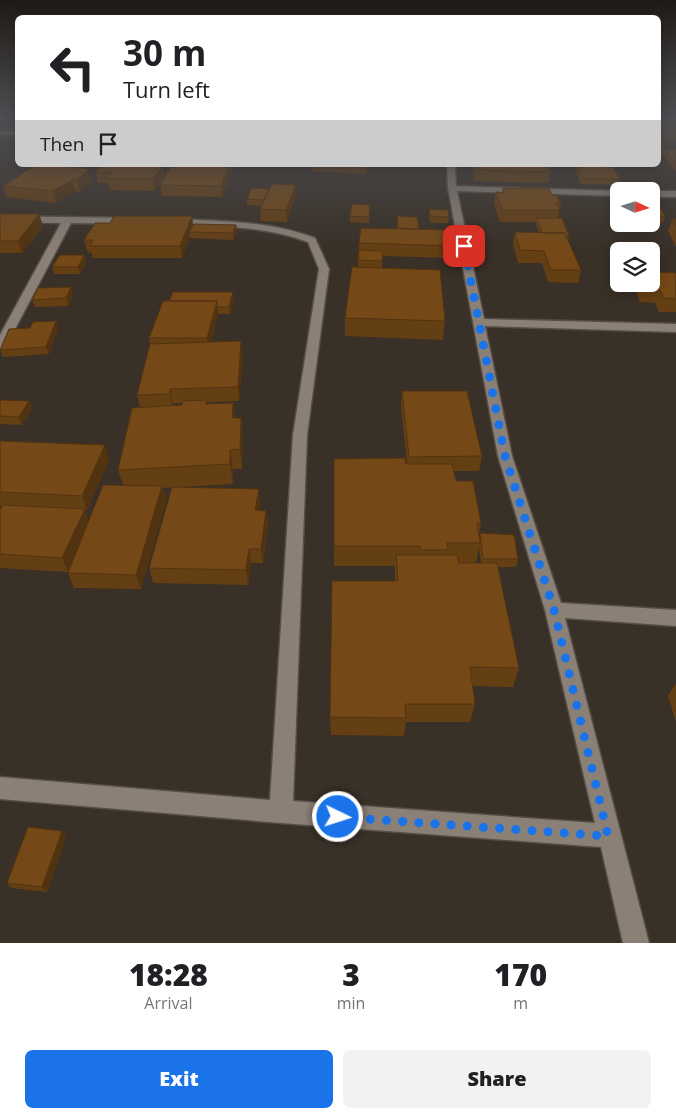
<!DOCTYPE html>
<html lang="en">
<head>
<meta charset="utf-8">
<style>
  body { margin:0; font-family:"Open Sans",sans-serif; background:#f2f2f2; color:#202124; height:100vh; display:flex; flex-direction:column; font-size:19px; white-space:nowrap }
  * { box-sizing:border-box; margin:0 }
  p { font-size:16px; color:#757577 }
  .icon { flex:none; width:28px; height:28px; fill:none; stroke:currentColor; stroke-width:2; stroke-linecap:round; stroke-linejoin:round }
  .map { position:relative; height:943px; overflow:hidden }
  .side { display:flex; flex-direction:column; background:#fff; flex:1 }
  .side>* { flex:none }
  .banner { position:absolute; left:15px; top:15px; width:646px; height:152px; border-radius:8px; box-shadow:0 2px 12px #0003; background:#fff; color:#202124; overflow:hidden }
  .needle { width:32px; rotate:94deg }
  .tools { position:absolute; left:610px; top:182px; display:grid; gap:10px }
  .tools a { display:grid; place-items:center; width:50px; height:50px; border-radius:8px; background:#fff; box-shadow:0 2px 12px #0003; font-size:25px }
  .pin { position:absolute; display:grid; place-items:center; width:42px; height:42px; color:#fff; margin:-21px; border-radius:10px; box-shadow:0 2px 8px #0006 }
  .me { position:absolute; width:55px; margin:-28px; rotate:94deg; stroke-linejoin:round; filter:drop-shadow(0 0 4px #0008) }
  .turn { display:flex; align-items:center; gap:18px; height:105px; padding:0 25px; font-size:22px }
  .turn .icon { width:65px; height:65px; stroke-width:2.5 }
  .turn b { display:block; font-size:35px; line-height:42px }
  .then { display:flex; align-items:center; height:48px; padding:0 25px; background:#0003; gap:10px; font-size:19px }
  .eta { display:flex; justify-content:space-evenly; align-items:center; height:85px; text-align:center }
  .eta b { font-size:30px; font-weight:800; line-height:35px }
  .button { display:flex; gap:10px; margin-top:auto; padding:10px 25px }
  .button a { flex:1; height:58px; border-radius:8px; background:#1a73e8; color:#fff; font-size:20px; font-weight:800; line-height:58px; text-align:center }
  .button a+a { background:#f2f2f2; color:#202124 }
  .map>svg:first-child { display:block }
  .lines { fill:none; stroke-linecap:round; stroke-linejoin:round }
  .street-casing { stroke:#554e47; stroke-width:3 }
  .street { fill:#8b8076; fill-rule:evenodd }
  .wall { fill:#653f14; fill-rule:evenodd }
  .shaded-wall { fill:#523310 }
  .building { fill:#754917; stroke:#523310 }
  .route { stroke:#1a73e8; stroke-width:9; stroke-dasharray:0 16.2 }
</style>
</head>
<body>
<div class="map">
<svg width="676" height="943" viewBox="0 0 676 943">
  <rect width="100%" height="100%" fill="#393027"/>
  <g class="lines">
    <defs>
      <path id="street" d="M 0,131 L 18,131 L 18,135 L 0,135 Z
        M 447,165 L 455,165 L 456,186 L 622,191 L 619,191 L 619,196 L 457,191 L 484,319 L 676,324 L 676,332 L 485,326 L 512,456 L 561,603 L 676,610 L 676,626 L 565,618 L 649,943 L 623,943 L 601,847 L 281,823 L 0,799 L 0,777 L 270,800 L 293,435 L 319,269 L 308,242 C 265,226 219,226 174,225 L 169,222 L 174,219 C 222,221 269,221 315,238 L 329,269 L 307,435 L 293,801 L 595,823 L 545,610 L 498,456 L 448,188 Z
        M 651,191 L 676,191 L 676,197 L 651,197 Z
        M 0,216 L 131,218 L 136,221 L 131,224 L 71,223 L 6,346 L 0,350 L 0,335 L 61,223 L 0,222 Z"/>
    </defs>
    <use href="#street" class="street-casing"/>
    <use href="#street" class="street"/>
  </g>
  <path class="wall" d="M 659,118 L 676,118 L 676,141 L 660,141 L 665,147 L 662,158 L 659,158 Z
    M 665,150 L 676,150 L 676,171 L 663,155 Z
    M 36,165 L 67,165 L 65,166 L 92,180 L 80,192 L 75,191 L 56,203 L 6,197 L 3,186 Z
    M 101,165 L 165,175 L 155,191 L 110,190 L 109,183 L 98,183 L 96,172 Z
    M 170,165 L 235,165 L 232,173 L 231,173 L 231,175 L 222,197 L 162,196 L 160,185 L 171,167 Z
    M 312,165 L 367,165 L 366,174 L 312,171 Z
    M 472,165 L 548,165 L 551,172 L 548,183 L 474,181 Z
    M 577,167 L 607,167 L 620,179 L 618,185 L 581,184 L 576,172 Z
    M 296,185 L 296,196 L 287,222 L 261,221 L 260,209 L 262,206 L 247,205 L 247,199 L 269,189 Z
    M 503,188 L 552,195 L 561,203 L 558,218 L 569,236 L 568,240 L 581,270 L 578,283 L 548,282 L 542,263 L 518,263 L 513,244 L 515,232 L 539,233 L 536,224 L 536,222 L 500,222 L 494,204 L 496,192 L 502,193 Z
    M 651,202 L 665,216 L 663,223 L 651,222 Z
    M 370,205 L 369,223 L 350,222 L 350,216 Z
    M 429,209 L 449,217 L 448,223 L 430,223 L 429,216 Z
    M 0,214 L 39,214 L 43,226 L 22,253 L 0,253 Z
    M 192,216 L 193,225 L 236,225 L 237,231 L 233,240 L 190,238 L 190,237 L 182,258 L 93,258 L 91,252 L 88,253 L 84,240 Z
    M 397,216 L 419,229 L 454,246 L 453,258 L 382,256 L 382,268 L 358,267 L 359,243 L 397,229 Z
    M 672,219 L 676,219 L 676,247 L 668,231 Z
    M 86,262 L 80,274 L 54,274 L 52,267 Z
    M 651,272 L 676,273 L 676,312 L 659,312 L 655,303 L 640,302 L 636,291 L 638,284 L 651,284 Z
    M 73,294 L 68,306 L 35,307 L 32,300 Z
    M 234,299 L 230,314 L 218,314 L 211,342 L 243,354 L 239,401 L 207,402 L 207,404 L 233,403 L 235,418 L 241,418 L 243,437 L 242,469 L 233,469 L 233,484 L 180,487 L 260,503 L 259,510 L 266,511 L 268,525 L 263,563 L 251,563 L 248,585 L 153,583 L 149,568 L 172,487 L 163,488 L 166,500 L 141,589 L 74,588 L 68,573 L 73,561 L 68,572 L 0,568 L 0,510 L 2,506 L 0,506 L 0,441 L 109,460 L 87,510 L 85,510 L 89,521 L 123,485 L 118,470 L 140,407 L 137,395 L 150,344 L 149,338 ZM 173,403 L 183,403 L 182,405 L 173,406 Z
    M 345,318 L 445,321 L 443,340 L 345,336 Z
    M 58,328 L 49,354 L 3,357 L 0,350 Z
    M 402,391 L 482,456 L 479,471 L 454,471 L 456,481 L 481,523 L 479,535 L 479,537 L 480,533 L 518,559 L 516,567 L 498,567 L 519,668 L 513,687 L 473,686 L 475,704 L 470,722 L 406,722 L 404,736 L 331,735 L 330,717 L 395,581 L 395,566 L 334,566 L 334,459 L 407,464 L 401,405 ZM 479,548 L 481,563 L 476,563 Z
    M 0,400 L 29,401 L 32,409 L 22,425 L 0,424 Z
    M 676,683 L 676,722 L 668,696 Z
    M 66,837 L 47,892 L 12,888 L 7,883 Z"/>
  <path class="shaded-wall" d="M 163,165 L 165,175 L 155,191 L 153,179 Z
    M 230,165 L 231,175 L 222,197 L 221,186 Z
    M 231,165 L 235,165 L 232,173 Z
    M 89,169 L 92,180 L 80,192 L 77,180 Z
    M 72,180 L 75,191 L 56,203 L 53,191 Z
    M 296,185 L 296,196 L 287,222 L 286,210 Z
    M 39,214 L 43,226 L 22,253 L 18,241 Z
    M 192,216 L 193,227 L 189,232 L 190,237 L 182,258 L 180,246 Z
    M 236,225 L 237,231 L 233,240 L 233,233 Z
    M 84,255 L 86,262 L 80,274 L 78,267 Z
    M 71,287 L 73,294 L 68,306 L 66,298 Z
    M 233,292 L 234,299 L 230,314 L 229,307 Z
    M 217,301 L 218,315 L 209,352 L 207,338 Z
    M 56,321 L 58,328 L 49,354 L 46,347 Z
    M 241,341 L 243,354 L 239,401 L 238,387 Z
    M 170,389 L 173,403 L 173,408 L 170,394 Z
    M 29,401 L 32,409 L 22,425 L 19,417 Z
    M 233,403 L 235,422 L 232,418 Z
    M 241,418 L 243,437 L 242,469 L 240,449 Z
    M 105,445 L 109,460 L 87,510 L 82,496 Z
    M 230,450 L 233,469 L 233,484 L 230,464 Z
    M 162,486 L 166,500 L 141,589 L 136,575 Z
    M 259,489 L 260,503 L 257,525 L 255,510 Z
    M 85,509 L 90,523 L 68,572 L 62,558 Z
    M 266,511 L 268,525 L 263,563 L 261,549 Z
    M 249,549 L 251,563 L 248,585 L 246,570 Z
    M 62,831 L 66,837 L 47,892 L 42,887 Z"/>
  <path class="building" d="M 659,118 L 676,118 L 676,131 L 659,130 Z
    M 659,139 L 665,147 L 659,147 Z
    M 665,150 L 676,150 L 676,163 Z
    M 36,165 L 54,165 L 89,169 L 77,180 L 72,180 L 53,191 L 3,186 Z
    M 101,165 L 163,165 L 153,179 L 107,178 L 112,172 L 96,172 Z
    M 172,165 L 229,165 L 221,186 L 160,185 Z
    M 475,165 L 548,165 L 551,172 L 475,170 Z
    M 606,165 L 607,167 L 613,167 L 620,179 L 583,178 L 577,167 Z
    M 272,184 L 296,185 L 286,210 L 260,209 Z
    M 252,188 L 269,189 L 264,200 L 247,199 Z
    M 503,188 L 549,188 L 552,195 L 556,195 L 561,203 L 556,203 L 560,210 L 502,210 L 496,192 L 505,193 Z
    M 651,202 L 657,202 L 665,216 L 651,216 Z
    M 352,204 L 370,205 L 369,217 L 350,216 Z
    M 429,209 L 448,210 L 449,217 L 430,216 Z
    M 0,214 L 39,214 L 18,241 L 0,241 Z
    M 114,216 L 192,216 L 180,246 L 90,246 L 93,240 L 84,240 L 95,223 L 110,223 Z
    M 397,216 L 417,217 L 419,229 L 398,228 Z
    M 537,218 L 562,218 L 569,236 L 566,236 L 565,233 L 542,233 Z
    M 672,219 L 676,219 L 676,226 Z
    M 194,224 L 236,225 L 233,233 L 189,232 Z
    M 361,228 L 453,230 L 454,246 L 359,243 Z
    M 515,232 L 565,233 L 581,270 L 551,270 L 544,251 L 520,250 Z
    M 359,250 L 383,251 L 382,261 L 358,260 Z
    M 60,255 L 84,255 L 78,267 L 52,267 Z
    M 352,267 L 440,270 L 445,321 L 345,318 Z
    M 651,272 L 676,273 L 676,299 L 664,298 L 660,290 L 645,289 L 642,284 L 651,284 L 651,279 L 655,279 Z
    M 71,287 L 66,298 L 32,300 L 38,288 Z
    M 173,292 L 233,292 L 229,307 L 217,307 L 217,301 L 169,301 Z
    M 163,301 L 217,301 L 207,338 L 149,338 Z
    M 56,321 L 46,347 L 0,350 L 9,329 L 30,328 L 33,322 Z
    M 241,341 L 238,387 L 170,389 L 170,394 L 137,395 L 150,344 Z
    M 402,391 L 467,391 L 482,456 L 409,457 Z
    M 0,400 L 29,401 L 19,417 L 0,416 Z
    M 206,400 L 206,404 L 233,403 L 232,418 L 241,418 L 240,449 L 230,450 L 230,464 L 118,470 L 132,408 L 182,405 L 183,401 Z
    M 0,441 L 105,445 L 82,496 L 0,492 Z
    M 405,458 L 406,464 L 452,464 L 456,481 L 473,481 L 481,523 L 477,523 L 480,543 L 447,543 L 448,550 L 420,550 L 420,546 L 334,546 L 334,459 Z
    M 103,485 L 162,486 L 136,575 L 68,573 Z
    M 172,487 L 259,489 L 255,510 L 266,511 L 261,549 L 249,549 L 246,570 L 149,568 Z
    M 3,505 L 85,509 L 62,558 L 0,554 L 0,510 Z
    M 480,533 L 514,535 L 518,559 L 483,559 Z
    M 396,555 L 457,555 L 459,563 L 497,563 L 519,668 L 470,667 L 475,704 L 405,704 L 406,718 L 330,717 L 332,581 L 398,581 Z
    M 28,827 L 62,831 L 42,887 L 7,883 Z"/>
  <linearGradient id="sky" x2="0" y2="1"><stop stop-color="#1f1a15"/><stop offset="0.47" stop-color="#4e4e52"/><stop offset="1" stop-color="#4e4e52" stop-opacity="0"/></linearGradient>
  <rect width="676" height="250" fill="url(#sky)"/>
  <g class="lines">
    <path class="route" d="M 338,817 L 608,836 L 554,610 L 505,456 L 464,246"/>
  </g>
</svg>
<div class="tools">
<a><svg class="needle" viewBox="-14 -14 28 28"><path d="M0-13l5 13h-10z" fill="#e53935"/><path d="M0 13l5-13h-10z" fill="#757577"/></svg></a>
<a><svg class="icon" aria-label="layers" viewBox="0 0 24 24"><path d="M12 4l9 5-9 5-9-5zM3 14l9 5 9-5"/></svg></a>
</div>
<div class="pin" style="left:464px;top:246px;background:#d93025"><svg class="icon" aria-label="arrive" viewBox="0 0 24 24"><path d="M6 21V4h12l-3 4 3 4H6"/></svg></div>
<svg class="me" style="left:338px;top:817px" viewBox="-20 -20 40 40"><circle r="17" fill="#1a73e8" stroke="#fff" stroke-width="3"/><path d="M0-11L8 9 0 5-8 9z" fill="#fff"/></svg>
<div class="banner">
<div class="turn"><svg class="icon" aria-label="left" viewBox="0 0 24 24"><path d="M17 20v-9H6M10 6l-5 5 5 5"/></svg><div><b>30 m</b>Turn left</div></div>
<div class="then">Then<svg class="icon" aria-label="arrive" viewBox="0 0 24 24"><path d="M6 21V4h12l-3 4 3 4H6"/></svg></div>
</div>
</div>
<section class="side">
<div class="eta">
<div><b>18:28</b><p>Arrival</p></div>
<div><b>3</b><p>min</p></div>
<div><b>170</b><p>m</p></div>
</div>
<div class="button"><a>Exit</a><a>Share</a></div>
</section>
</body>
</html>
